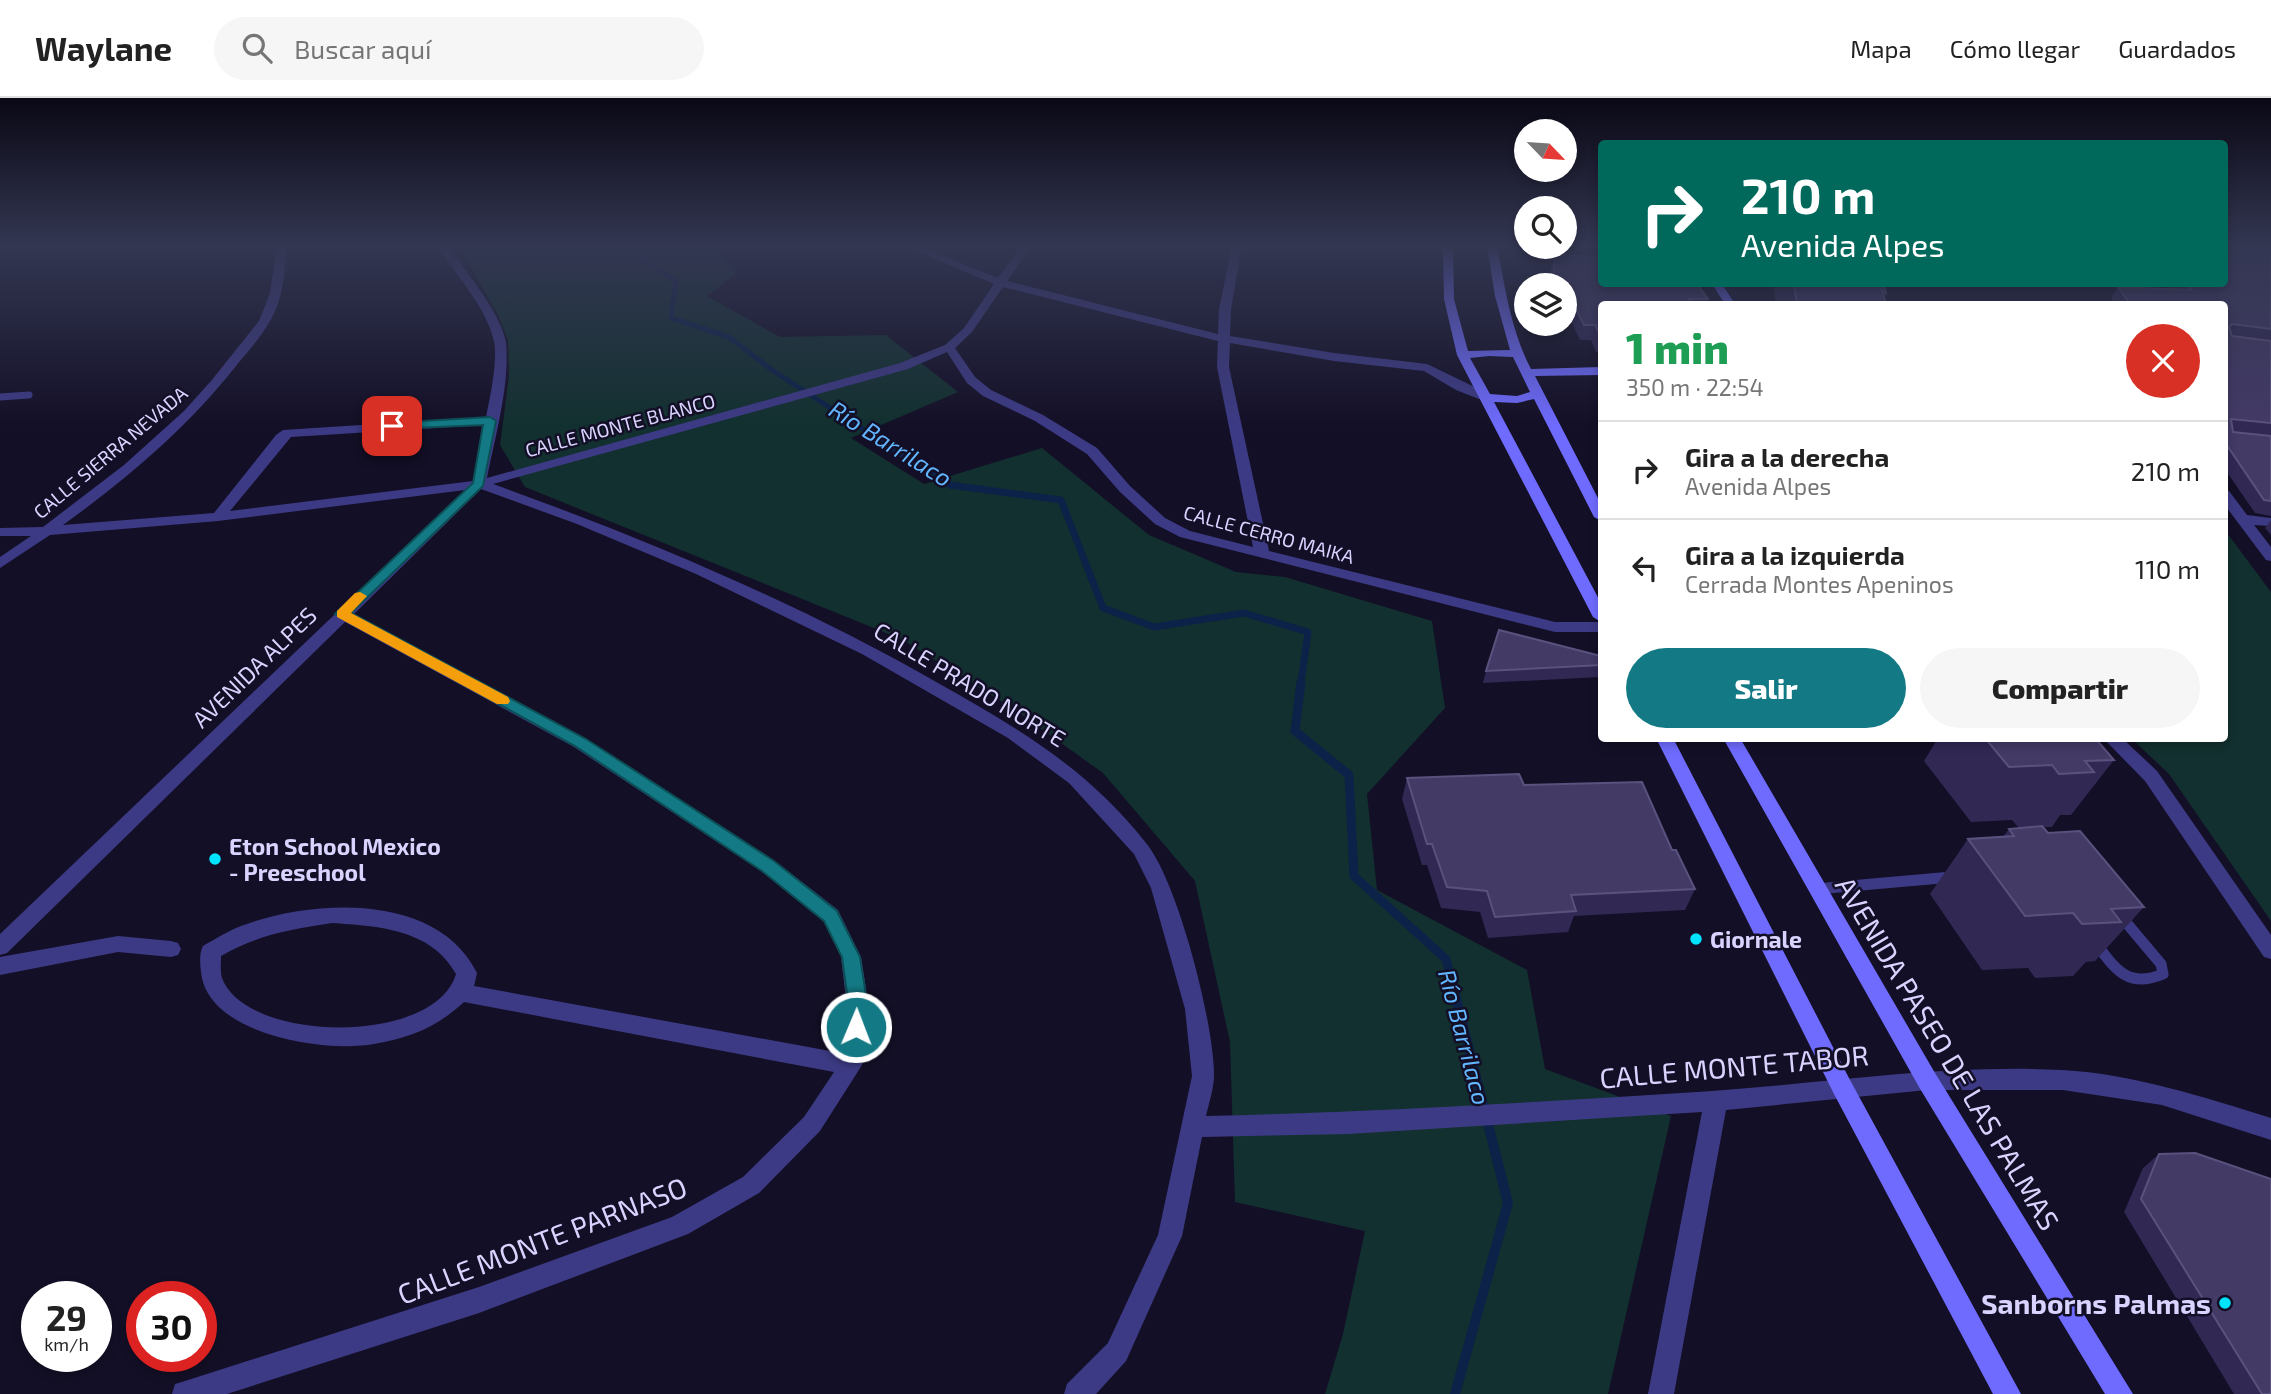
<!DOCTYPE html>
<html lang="es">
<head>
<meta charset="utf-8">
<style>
  body { margin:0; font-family:"Exo 2",sans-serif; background:#f6f6f6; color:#222; height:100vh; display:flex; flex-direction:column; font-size:26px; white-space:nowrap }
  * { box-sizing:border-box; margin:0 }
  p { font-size:23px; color:#767676 }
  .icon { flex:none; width:38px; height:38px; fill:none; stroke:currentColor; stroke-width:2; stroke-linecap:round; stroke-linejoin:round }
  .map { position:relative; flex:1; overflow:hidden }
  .sheet { position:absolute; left:1598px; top:203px; width:630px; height:441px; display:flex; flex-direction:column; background:#fff; border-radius:7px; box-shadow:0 4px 10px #0003 }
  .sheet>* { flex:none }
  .top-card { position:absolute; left:1598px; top:42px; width:630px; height:147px; border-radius:7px; box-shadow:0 4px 10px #0003; background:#00695c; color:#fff; overflow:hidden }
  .needle { width:46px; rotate:115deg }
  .fabs { position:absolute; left:1514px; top:21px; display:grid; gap:14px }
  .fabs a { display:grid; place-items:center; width:63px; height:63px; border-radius:50%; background:#fff; box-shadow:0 4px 10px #0003; font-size:35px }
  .speed { position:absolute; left:21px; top:1183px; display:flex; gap:14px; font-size:35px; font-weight:700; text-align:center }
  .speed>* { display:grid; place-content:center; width:91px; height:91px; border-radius:50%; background:#fff; box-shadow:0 4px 10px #0003; line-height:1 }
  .speed small { font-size:18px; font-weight:400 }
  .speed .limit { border:10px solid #d22; background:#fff; color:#111 }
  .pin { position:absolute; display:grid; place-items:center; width:60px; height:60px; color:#fff; margin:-30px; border-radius:14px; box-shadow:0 4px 10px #0006 }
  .me { position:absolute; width:77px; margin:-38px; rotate:1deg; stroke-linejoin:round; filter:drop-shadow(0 0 5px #0008) }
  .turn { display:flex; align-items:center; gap:24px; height:147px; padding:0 28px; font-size:32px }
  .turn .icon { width:91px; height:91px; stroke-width:2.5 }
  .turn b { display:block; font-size:49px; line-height:60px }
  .round { display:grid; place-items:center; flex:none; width:74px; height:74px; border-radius:37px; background:#f6f6f6 }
  .overview { display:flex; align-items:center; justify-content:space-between; height:119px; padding:0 28px }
  h1 { font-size:42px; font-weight:800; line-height:52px; color:#1e9e55 }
  .cta { display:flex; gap:14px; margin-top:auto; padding:14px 28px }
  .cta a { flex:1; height:80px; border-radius:42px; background:#137a85; color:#fff; font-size:28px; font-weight:800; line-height:80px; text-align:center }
  .cta a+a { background:#f6f6f6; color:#222 }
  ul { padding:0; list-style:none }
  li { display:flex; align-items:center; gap:21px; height:98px; padding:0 28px; border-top:2px solid #e0e0e0 }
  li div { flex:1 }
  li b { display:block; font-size:26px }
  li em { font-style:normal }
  header { display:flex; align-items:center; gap:42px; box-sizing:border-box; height:98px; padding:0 35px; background:#fff; border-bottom:2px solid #e0e0e0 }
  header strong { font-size:33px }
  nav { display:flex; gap:38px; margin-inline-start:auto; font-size:24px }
  .search { width:490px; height:63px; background:#f6f6f6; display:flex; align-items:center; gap:18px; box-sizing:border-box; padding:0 24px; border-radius:38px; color:#767676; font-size:26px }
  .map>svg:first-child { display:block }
  .green { fill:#12302f }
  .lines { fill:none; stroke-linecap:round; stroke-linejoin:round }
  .stream-far3 { stroke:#0c2248; stroke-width:5 }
  .stream-far2 { stroke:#0c2248; stroke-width:7 }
  .stream-far1 { stroke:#0c2248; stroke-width:9 }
  .stream { stroke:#0c2248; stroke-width:10 }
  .lane-far1 { stroke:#3d3a85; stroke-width:7 }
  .lane { stroke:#3d3a85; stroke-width:11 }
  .street { fill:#3d3a85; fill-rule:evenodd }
  .secondary { fill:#6f6bff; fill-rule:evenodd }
  .wall { fill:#312854 }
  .building { fill:#433a66; stroke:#5a527e; stroke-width:2 }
  .route { fill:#137a85; stroke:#0c4f56; stroke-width:2 }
  .slow { fill:#f59e0b }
  .poi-dot { fill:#00e5ff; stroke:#130f26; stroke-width:2.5 }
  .labels { text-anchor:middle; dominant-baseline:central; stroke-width:5; stroke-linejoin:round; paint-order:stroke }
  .far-street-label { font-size:19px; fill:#d9d4ff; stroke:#130f26 }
  .street-label { font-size:23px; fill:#d9d4ff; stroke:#130f26 }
  .poi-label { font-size:23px; font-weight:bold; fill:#d9d4ff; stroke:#130f26; text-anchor:start }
  .water-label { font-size:24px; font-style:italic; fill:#62b6ff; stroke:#130f26 }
  .near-street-label { font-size:28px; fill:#d9d4ff; stroke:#130f26 }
  .near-poi-label { font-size:28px; font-weight:bold; fill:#d9d4ff; stroke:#130f26; text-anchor:end }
</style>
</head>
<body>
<header>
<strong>Waylane</strong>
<div class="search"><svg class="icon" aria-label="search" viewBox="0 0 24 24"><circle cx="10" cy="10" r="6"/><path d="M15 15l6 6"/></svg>Buscar aquí</div>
<nav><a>Mapa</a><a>Cómo llegar</a><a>Guardados</a></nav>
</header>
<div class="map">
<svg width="2271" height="1296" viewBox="0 0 2271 1296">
  <rect width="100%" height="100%" fill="#130f26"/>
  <path class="green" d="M 459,148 L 713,148 L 736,176 L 707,198 L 780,239 L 886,237 L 958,294 L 851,340 L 924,386 L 1042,350 L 1149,437 L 1236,474 L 1285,479 L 1432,523 L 1445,610 L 1367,696 L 1377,792 L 1527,872 L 1545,971 L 1671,1018 L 1608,1296 L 1325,1296 L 1343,1236 L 1365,1133 L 1235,1104 L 1230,944 L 1195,783 L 1103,675 L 1012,610 L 901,541 L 525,389 L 500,347 L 509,278 L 508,242 L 498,217 Z
    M 2224,431 L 2271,494 L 2271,823 L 2169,676 L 2132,641 L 2224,640 Z"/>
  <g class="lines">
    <path class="stream-far3" d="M 648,148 L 641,161 L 676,183 L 671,220 L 729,239 L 772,272 L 878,341"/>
    <path class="stream-far2" d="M 875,339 L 950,387 L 1061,402 L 1103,510 L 1154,529 L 1244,515 L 1308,534 L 1301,585"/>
    <path class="stream-far1" d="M 1301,584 L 1295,633 L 1349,677 L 1354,778 L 1446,861 L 1455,898"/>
    <path class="stream" d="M 1455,896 L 1508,1105 L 1455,1296"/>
    <path class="lane-far1" d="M 0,299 L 29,297"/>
    <path class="lane" d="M 1816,791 L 1952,779
      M 2095,844 C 2115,871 2128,891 2163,876 L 2161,866 L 2119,816"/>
    <path class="street" d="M 277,148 L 287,148 C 285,169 284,191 276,211 C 267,232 251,250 236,268 C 187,330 127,381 63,427 L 214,415 L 276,337 L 283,332 L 486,319 C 490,299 498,263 494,243 C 486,208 455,177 438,148 L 448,148 C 465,173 502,216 506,245 C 510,287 495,339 487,380 L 900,265 L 945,247 L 964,230 L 994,186 L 905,148 L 918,148 L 998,180 L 1021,148 L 1031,148 L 1007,183 L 1218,236 L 1219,211 L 1232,148 L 1242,148 L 1231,211 L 1230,238 L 1334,255 L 1427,266 L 1487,295 L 1487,301 L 1479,301 L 1456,292 L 1424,273 L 1334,263 L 1230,245 L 1229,269 L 1269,453 L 1555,524 L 1601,524 L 1601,534 L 1555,534 L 1180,439 L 1155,426 L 1120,394 L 1087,356 L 1035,323 L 983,298 L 967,285 L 947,254 L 908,271 L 493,386 C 646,441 796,504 938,585 C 1019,631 1087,670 1146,745 C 1178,784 1214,925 1214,977 C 1214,990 1209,1005 1206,1018 C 1375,1014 1544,1004 1712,993 C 1829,985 1944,966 2062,972 C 2134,976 2203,999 2271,1020 L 2271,1042 L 2162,1007 L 2063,992 L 1927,992 L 1726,1012 L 1674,1296 L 1648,1296 L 1702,1014 L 1349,1036 L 1202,1039 L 1182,1138 L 1126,1263 L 1096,1296 L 1064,1296 L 1067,1286 L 1108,1245 L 1158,1137 L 1192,978 L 1185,911 L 1151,790 L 1134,756 L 1069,685 L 1008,640 L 862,556 L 696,476 L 577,426 L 481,391 L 354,516 L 586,641 L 775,763 L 838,812 L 861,859 L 869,910 L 862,967 L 820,1033 L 759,1095 L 688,1136 L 479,1215 L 227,1296 L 172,1296 L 175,1286 L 185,1283 L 479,1189 L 672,1119 L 743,1079 L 804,1019 L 834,974 L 464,904 C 437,929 410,940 374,946 C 325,955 207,937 201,874 C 200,865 199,856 203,848 C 215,841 228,833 241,828 C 313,801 437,794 477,875 L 474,888 L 841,955 L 847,910 L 841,859 L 824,823 L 761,773 L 574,649 L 345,524 L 7,855 L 0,857 L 0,836 L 465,392 L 218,423 L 50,437 L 0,470 L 0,459 L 31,438 L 0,438 L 0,430 L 43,429 L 124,367 L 184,313 L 211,283 L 259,223 L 270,195 ZM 1003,189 L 1218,243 L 1217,269 L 1253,449 L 1190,433 L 1165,420 L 1130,388 L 1097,350 L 1043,317 L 991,292 L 975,279 L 955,250 L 972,234 ZM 484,327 L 473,383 L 230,413 L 291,339 ZM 332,825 C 378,828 431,831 456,876 C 435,948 246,945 222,880 C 220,873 221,865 221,858 C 260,836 288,832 332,825 Z
      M 2224,392 L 2229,393 L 2247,417 L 2271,420 L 2271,428 L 2254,427 L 2271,449 L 2271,463 L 2266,462 L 2224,406 Z
      M 2103,640 L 2122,640 L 2157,673 L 2271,837 L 2271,861 L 2264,859 L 2145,683 Z
      M 118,838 L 171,843 L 178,845 L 181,851 L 178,857 L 171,859 L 118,854 L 0,877 L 0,859 Z"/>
    <path class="secondary" d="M 1443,148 L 1453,148 L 1454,201 L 1468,253 L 1510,252 L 1495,198 L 1487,148 L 1497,148 C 1505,190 1511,233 1531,271 L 1601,269 L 1601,277 L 1535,278 L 1601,406 L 1601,423 L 1594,419 L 1534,301 L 1517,305 L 1494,304 L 1601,505 L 1601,524 L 1593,519 L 1457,257 L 1444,201 ZM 1489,258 L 1513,259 L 1530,294 L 1517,298 L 1490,296 L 1470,260 Z
      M 1712,186 L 1722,186 L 1735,206 L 1725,206 Z
      M 1656,640 L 1673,640 L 1850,982 L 2021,1296 L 1993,1296 L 1834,996 Z
      M 1723,640 L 1740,640 L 1935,975 L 2133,1296 L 2105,1296 L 1919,989 Z"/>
  </g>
  <path class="wall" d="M 2224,148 L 2271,148 L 2271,418 L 2255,415 L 2224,370 L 2224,206 L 2115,206 L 2111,201 L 2118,189 L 2170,191 L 2164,186 L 2224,186 Z
    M 1555,156 L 1601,186 L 1698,186 L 1698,187 L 1708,201 L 1706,206 L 1601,206 L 1601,254 L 1596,254 L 1591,242 L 1580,242 L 1567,215 L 1564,215 L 1564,187 L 1550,187 L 1551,170 Z
    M 1756,186 L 1884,186 L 1886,195 L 1884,199 L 1886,206 L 1776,206 L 1774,188 Z
    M 2271,422 L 2271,437 L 2265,430 Z
    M 1601,558 L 1601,579 L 1483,585 L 1486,573 Z
    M 1938,640 L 2095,640 L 2114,662 L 2071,717 L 2060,717 L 2052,729 L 2043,729 L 2048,735 L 2144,809 L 2095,863 L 2086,864 L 2073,878 L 2035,880 L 2028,870 L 1982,872 L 1930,796 L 1968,741 L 2003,739 L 2009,731 L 2019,730 L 2012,722 L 1971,724 L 1924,663 Z
    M 1407,680 L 1524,687 L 1672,752 L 1695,791 L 1685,812 L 1574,818 L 1568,834 L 1488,840 L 1480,814 L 1441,810 L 1427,767 L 1422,767 L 1402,701 Z
    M 2159,1056 L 2271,1296 L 2234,1296 L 2124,1114 L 2143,1070 Z"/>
  <path class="building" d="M 2224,148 L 2230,148 L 2228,150 L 2231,158 L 2271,158 L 2271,231 L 2232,226 L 2229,229 L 2232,238 L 2271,243 L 2271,325 L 2231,321 L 2233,334 L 2271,338 L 2271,403 L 2264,402 L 2224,343 L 2224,206 L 2130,206 L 2118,189 L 2192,192 L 2185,186 L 2224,186 Z
    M 1555,156 L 1601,160 L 1601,186 L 1697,186 L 1708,201 L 1689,201 L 1693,206 L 1601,206 L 1601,239 L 1595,227 L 1584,227 L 1571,201 L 1564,200 L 1564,187 L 1553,187 Z
    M 1794,186 L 1884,186 L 1886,195 L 1882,192 L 1886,206 L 1797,206 Z
    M 1977,204 L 1996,206 L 1928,206 Z
    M 1499,532 L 1601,558 L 1601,567 L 1486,573 Z
    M 1985,640 L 2095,640 L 2114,662 L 2085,663 L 2094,674 L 2059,676 L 2052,667 L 2009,669 Z
    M 1519,676 L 1524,687 L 1642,684 L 1672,752 L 1676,752 L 1695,791 L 1571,797 L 1576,813 L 1495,819 L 1487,793 L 1447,789 L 1432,746 L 1427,746 L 1407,680 Z
    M 2042,728 L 2048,735 L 2080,733 L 2144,809 L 2111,811 L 2121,824 L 2082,826 L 2073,815 L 2025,818 L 1968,741 L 2014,738 L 2009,731 Z
    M 2195,1055 L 2271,1081 L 2271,1296 L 2262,1296 L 2141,1101 L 2159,1056 Z"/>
  <linearGradient id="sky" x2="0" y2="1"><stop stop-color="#0a0815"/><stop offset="0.45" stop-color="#333752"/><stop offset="1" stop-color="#333752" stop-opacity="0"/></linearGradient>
  <rect width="2271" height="329" fill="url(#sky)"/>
  <path class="route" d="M 490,319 L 496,323 L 483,388 L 351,515 L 586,641 L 774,763 L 837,813 L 860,859 L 868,910 L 863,935 L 856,937 L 849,935 L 846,929 L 849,910 L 842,859 L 824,823 L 762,773 L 575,648 L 335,516 L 473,385 L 483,327 L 392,331 L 386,328 L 388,325 Z"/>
  <path class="slow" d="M 360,494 L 367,498 L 351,515 L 508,599 L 510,603 L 508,606 L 497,606 L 337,519 L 337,513 L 355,495 Z"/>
  <g class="poi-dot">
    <circle cx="215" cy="761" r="7"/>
    <circle cx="1696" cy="841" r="7"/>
    <circle cx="2225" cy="1205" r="7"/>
  </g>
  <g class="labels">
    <g class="far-street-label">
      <text transform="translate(620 327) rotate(-15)">CALLE MONTE BLANCO</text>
      <text transform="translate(110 354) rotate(-40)">CALLE SIERRA NEVADA</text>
      <text transform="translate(1269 436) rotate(15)">CALLE CERRO MAIKA</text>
    </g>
    <g class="street-label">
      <text transform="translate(254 569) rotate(-44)">AVENIDA ALPES</text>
      <text transform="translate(970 586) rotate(31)">CALLE PRADO NORTE</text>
    </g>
    <g class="poi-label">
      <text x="229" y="748">Eton School Mexico<tspan x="229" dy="26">- Preeschool</tspan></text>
      <text x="1710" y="841">Giornale</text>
    </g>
    <g class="water-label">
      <text transform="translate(891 345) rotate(32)">Río Barrilaco</text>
      <text transform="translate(1465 939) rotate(75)">Río Barrilaco</text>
    </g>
    <g class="near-street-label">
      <text transform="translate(1948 955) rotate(59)">AVENIDA PASEO DE LAS PALMAS</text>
      <text transform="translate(1734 968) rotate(-5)">CALLE MONTE TABOR</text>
      <text transform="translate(542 1142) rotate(-21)">CALLE MONTE PARNASO</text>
    </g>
    <g class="near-poi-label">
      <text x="2211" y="1205">Sanborns Palmas</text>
    </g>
  </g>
</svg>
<div class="fabs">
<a><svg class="needle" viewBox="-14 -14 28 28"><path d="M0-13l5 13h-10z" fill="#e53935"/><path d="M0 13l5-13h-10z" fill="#767676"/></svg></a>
<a><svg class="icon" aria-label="search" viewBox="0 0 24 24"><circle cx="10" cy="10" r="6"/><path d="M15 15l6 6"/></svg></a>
<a><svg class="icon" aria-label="layers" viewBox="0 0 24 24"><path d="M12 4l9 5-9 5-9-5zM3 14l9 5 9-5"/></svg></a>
</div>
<div class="speed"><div>29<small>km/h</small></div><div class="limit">30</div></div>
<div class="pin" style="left:392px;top:328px;background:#d93025"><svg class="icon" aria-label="arrive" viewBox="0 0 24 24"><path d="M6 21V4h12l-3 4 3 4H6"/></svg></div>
<svg class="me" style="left:856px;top:929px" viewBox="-20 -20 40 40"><circle r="17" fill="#137a85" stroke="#fff" stroke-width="3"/><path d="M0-11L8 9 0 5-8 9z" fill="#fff"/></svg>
<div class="top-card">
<div class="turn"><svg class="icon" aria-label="right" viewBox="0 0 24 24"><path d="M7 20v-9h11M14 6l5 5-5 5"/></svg><div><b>210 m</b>Avenida Alpes</div></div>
</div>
<section class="sheet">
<div class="overview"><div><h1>1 min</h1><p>350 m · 22:54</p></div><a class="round" style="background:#d93025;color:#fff"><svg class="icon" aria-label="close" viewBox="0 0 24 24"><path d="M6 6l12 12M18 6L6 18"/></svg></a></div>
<ul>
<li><svg class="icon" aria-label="right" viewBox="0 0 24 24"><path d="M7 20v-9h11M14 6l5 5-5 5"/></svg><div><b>Gira a la derecha</b><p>Avenida Alpes</p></div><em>210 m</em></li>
<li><svg class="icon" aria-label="left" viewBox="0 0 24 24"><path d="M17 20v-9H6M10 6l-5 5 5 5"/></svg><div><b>Gira a la izquierda</b><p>Cerrada Montes Apeninos</p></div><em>110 m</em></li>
</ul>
<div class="cta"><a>Salir</a><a>Compartir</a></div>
</section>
</div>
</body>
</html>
